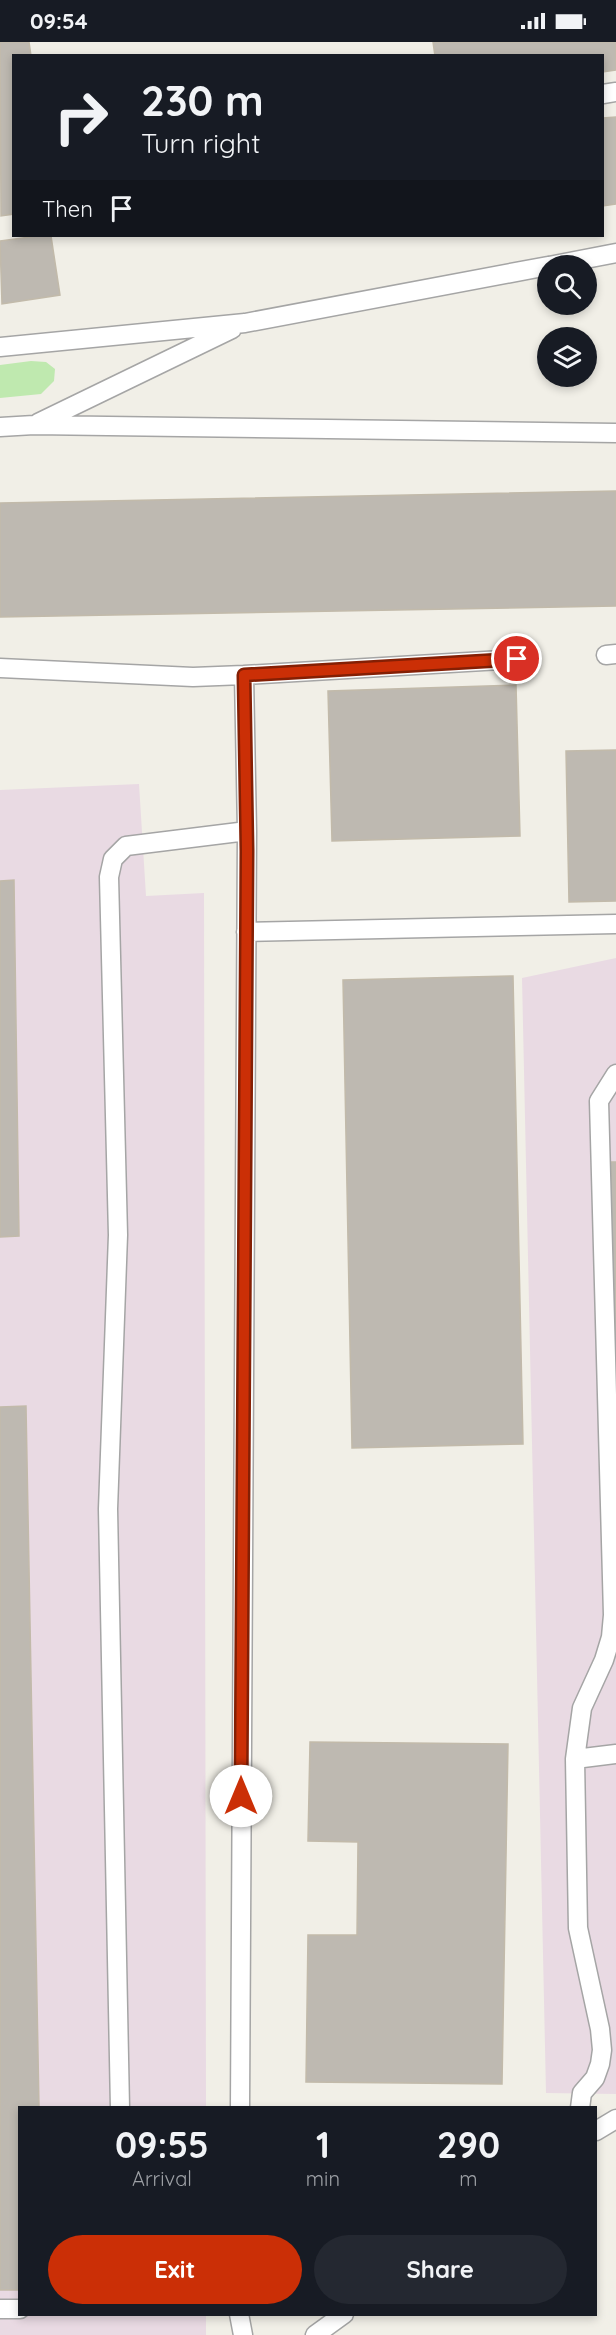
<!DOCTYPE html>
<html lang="en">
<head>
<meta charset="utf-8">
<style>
  body { margin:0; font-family:Quicksand,sans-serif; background:#242831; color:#f1f3f6; height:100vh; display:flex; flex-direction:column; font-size:22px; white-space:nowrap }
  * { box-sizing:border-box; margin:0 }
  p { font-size:20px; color:#9ea1a6 }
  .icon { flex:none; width:33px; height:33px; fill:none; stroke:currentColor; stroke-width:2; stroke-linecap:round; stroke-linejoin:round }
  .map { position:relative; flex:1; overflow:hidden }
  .panel { position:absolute; left:18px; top:2064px; width:579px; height:210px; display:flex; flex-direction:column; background:#171b24; border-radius:0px; box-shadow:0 3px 9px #0003 }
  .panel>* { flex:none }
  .banner { position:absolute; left:12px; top:12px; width:592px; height:183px; border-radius:0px; box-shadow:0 3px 9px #0003; background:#171b24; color:#f1f3f6; overflow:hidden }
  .tools { position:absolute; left:537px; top:213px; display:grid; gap:12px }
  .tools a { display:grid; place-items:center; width:60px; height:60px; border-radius:50%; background:#171b24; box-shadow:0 3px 9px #0003; font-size:30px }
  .pin { position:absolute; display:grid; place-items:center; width:51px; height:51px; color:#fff; margin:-26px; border:3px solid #fff; border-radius:50%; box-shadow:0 2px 6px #0007 }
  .me { position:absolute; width:66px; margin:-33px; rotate:0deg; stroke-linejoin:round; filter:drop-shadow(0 0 4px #0008) }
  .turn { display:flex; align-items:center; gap:21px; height:126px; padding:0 30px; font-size:27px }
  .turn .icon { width:78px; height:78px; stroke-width:2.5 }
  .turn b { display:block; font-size:42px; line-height:51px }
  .then { display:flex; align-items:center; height:57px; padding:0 30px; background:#0003; gap:12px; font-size:22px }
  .eta { display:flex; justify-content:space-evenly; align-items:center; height:102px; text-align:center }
  .eta b { font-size:36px; font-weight:700; line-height:42px }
  .action { display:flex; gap:12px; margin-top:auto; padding:12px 30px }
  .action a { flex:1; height:69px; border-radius:36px; background:#cb2f06; color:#fff; font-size:24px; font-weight:700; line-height:69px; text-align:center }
  .action a+a { background:#242831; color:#f1f3f6 }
  .status { display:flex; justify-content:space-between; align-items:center; height:42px; padding:0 30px; background:#171b24; direction:ltr }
  .status svg { height:16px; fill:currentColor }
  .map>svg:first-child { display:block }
  .industrial { fill:#e9dae3 }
  .grass { fill:#bfe9af }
  .building { fill:#beb9b1; stroke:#c2baaa; stroke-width:1.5 }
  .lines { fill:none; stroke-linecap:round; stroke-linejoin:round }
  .service-casing { stroke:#a5a5a5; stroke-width:21 }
  .service { stroke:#fff; stroke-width:18 }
  .route-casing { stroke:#841f04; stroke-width:15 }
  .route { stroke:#cb2f06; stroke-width:10 }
</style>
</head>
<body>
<div class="status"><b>09:54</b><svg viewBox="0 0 49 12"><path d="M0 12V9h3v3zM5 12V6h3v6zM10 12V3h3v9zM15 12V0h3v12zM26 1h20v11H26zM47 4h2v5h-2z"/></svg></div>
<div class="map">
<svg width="616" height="2293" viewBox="0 0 616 2293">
  <rect width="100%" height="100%" fill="#f1efe7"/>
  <path class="industrial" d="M 139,742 L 146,854 L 204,851 L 206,2065 L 20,2066 L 20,2272 L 206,2273 L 206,2293 L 0,2293 L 0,748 Z
    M 616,916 L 616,2052 L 546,2051 L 522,936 Z"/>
  <path class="grass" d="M 31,319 L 46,320 L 55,327 L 54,339 L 41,352 L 0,356 L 0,323 Z"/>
  <path class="building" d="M 0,0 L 29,0 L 31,14 L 14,14 L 14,172 L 1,174 Z
    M 433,0 L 616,0 L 616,28 L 603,30 L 603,14 L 435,14 Z
    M 616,75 L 616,162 L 603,164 L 603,76 Z
    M 37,194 L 51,194 L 60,253 L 2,262 L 0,199 Z
    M 616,449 L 616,564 L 0,575 L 0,461 Z
    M 516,643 L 520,794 L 332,799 L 328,649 Z
    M 616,708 L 616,859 L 569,860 L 566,709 Z
    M 14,838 L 19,1194 L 0,1195 L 0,839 Z
    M 513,934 L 523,1402 L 352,1406 L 343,938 Z
    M 611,1120 L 616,1120 L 616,1542 L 612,1542 Z
    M 26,1364 L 39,2066 L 20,2066 L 20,2248 L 0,2248 L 0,1365 Z
    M 310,1700 L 508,1702 L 502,2042 L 306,2040 L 308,1893 L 357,1893 L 358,1800 L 308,1799 Z"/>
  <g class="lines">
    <defs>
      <path id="service" d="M 603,52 L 616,50
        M 549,224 L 616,211
        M 0,305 L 245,281 L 548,224
        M 38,381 L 232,287
        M 0,385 L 34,383 L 616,391
        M 606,613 L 616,612
        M 0,626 L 193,635 L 244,633
        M 246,890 L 616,882
        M 575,1717 L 616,1712
        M 120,2066 L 108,1467 L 118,1193 L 109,835 L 113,817 L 126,804 L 247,789
        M 240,2066 L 247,789 L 244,633 L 517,617
        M 580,2066 L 582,2051 L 595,2036 L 600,2022 L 602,2008 L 600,1987 L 578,1886 L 575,1717 L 582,1666 L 604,1618 L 611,1595 L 613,1573 L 599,1059 L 616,1032
        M 596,2089 L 616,2077
        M 0,2267 L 20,2267
        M 239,2272 L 243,2293
        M 315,2293 L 344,2272"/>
    </defs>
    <use href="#service" class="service-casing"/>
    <use href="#service" class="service"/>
  </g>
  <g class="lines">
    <defs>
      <path id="route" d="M 241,1754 L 247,809 L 244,633 L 517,617"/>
    </defs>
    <use href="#route" class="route-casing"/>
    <use href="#route" class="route"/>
  </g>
</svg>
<div class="tools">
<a><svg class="icon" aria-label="search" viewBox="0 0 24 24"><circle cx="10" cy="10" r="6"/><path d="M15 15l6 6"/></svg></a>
<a><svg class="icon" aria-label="layers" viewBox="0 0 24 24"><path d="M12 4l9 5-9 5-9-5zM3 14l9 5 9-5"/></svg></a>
</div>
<div class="pin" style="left:517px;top:617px;background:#d93025"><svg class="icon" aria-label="arrive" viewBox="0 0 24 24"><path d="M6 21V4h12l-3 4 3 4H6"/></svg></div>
<svg class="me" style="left:241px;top:1754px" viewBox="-20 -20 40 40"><circle r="19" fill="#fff"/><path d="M0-13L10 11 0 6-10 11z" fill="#cb2f06"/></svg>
<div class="banner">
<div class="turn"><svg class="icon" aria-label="right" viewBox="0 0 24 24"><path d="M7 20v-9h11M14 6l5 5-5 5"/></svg><div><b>230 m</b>Turn right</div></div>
<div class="then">Then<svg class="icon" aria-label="arrive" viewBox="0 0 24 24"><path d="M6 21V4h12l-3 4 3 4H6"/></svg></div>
</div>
<section class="panel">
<div class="eta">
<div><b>09:55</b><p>Arrival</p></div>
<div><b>1</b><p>min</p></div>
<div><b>290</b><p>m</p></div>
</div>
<div class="action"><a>Exit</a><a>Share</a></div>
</section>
</div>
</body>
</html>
